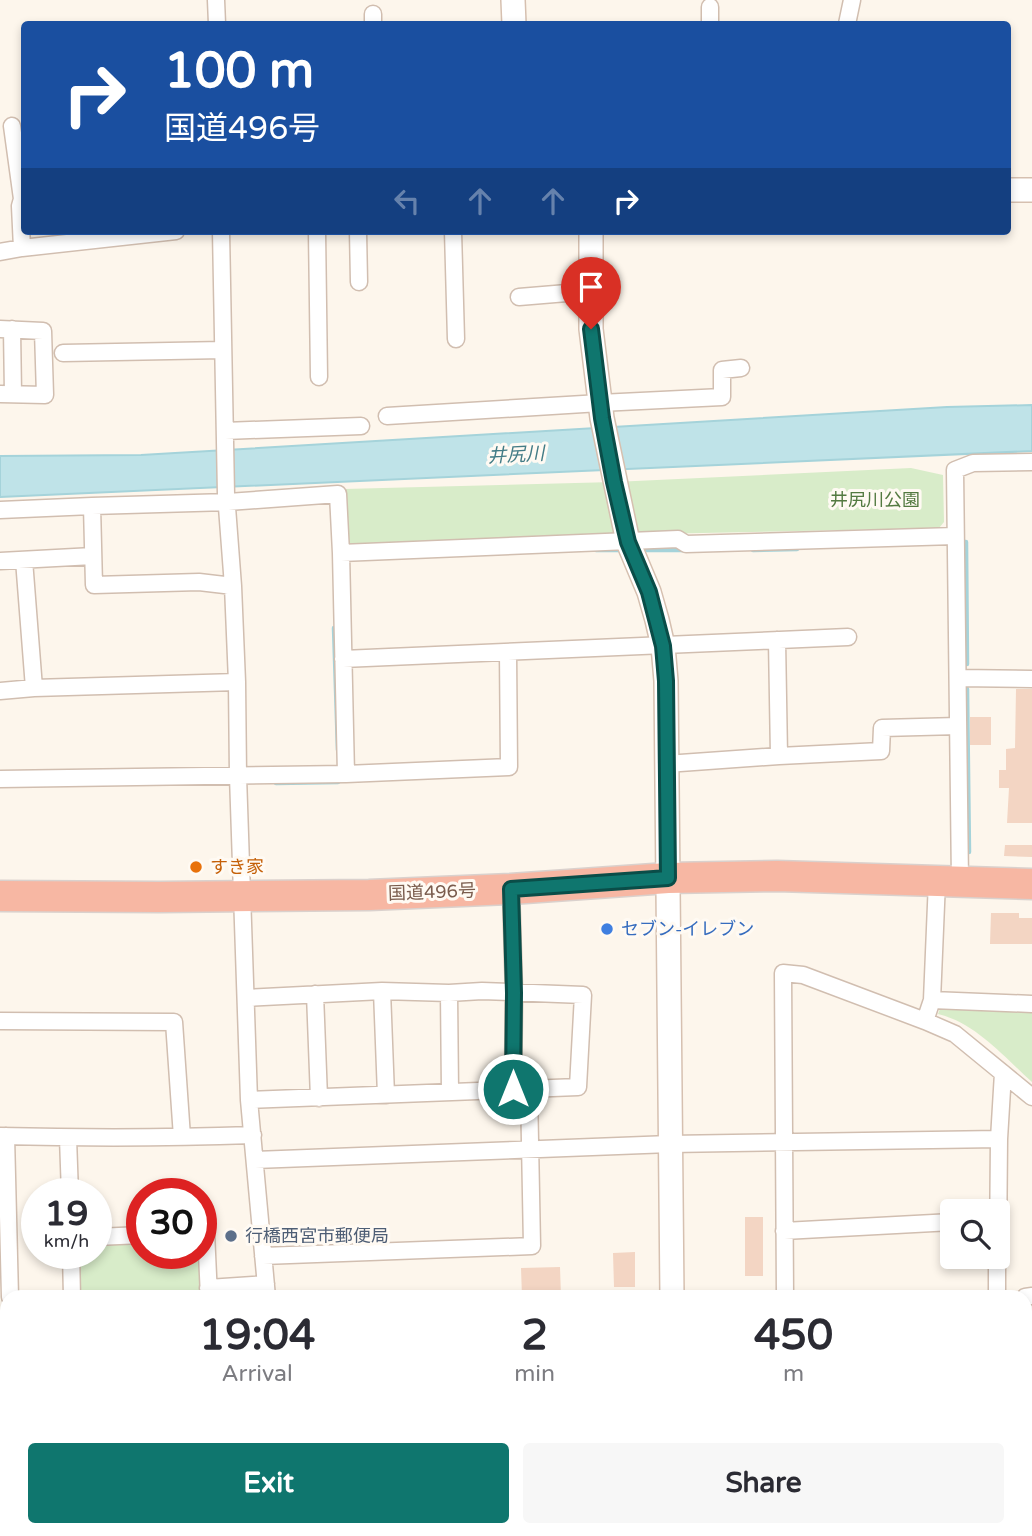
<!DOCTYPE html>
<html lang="en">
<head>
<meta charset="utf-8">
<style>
  body { margin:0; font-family:"Varela Round","Noto Sans JP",sans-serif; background:#f7f7f7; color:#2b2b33; height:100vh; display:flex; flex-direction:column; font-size:26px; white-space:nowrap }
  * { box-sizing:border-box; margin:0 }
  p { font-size:23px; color:#7c7c81 }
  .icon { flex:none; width:38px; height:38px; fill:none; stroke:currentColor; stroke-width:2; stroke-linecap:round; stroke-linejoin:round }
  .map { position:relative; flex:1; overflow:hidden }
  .drawer { position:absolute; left:0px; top:1290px; width:1032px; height:247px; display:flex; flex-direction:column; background:#fff; border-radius:21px 21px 0 0; box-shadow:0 4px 10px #0003 }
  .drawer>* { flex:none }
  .top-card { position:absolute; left:21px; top:21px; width:990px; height:214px; border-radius:7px; box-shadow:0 4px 10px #0003; background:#1a4fa0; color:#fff; overflow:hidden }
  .controls { position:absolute; left:940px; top:1199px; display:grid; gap:14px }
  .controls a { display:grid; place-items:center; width:70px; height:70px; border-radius:7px; background:#fff; box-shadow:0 4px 10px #0003; font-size:35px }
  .speed { position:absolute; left:21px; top:1178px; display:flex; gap:14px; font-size:35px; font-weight:700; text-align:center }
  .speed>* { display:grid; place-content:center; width:91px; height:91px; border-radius:50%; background:#fff; box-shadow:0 4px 10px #0003; line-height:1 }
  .speed small { font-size:18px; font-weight:400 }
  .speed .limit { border:10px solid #d22; background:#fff; color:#111 }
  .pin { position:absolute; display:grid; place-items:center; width:60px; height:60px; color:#fff; margin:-72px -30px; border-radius:50% 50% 50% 0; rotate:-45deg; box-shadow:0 0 7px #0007 }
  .pin .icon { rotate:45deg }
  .me { position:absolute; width:77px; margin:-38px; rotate:0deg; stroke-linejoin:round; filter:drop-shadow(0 0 5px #0008) }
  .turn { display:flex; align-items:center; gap:24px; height:147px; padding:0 28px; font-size:32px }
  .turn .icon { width:91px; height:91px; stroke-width:2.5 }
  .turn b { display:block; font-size:49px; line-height:60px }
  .lanes { display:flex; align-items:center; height:66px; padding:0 28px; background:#0003; justify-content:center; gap:35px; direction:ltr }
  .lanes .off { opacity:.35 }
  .eta { display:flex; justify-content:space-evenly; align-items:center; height:119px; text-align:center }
  .eta b { font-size:42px; font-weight:800; line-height:49px }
  .cta { display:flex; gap:14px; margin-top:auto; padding:14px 28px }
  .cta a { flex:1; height:80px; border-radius:7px; background:#0f766e; color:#fff; font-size:28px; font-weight:800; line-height:80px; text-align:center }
  .cta a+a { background:#f7f7f7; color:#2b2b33 }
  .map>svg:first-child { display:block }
  .green { fill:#d8ecc9 }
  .water { fill:#bfe3e8; stroke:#a5d3da; stroke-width:2 }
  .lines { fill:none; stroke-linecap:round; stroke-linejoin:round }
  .stream { stroke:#a5d3da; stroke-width:4.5 }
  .building { fill:#f3d5c3 }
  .street-casing { stroke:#d1beb0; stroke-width:19 }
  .secondary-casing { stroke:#d6c0b0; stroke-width:26 }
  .highway-casing { stroke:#dad1cd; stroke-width:33 }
  .street { stroke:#fff; stroke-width:16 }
  .secondary { stroke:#fff; stroke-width:23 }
  .highway { stroke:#f7b7a3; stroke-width:30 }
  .rail { stroke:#b9a8c9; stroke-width:4.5; stroke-dasharray:10 7; stroke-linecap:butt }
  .route-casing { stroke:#0a4d48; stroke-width:18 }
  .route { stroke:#0f766e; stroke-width:12 }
  .food-dot { fill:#e8710a; stroke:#fffaf3; stroke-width:2.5 }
  .shop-dot { fill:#3f7fe0; stroke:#fffaf3; stroke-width:2.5 }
  .service-dot { fill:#5c6f8a; stroke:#fffaf3; stroke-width:2.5 }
  .labels { text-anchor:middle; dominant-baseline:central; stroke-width:6; stroke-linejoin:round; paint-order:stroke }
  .park-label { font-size:18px; fill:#537a41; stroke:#fffaf3 }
  .food-label { font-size:18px; fill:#c56008; stroke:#fffaf3; text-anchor:start }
  .street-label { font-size:18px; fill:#7a5c4d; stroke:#fffaf3 }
  .shop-label { font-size:18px; fill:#366cbe; stroke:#fffaf3; text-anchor:start }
  .service-label { font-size:18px; fill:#4e5e75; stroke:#fffaf3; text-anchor:start }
  .water-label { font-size:19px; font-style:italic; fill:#437c86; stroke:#fffaf3 }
</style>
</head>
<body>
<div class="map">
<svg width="1032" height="1536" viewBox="0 0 1032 1536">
  <rect width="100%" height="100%" fill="#fdf6ec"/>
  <path class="green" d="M 911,468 L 943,475 L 944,522 L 939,528 L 604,535 L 352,547 L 346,542 L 344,489 L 614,482 Z
    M 942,1004 L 1032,1006 L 1032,1082 C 1004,1057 976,1023 938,1014 Z
    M 142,1241 L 142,1253 L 201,1253 L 203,1297 L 78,1297 L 77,1253 L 96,1253 L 96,1243 Z"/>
  <path class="water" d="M 1032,405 L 1032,451 L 0,497 L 0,456 L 141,455 L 947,407 Z"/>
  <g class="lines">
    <path class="stream" d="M 959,542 L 966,542 L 967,664
      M 596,550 L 622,550
      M 641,550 L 685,550
      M 753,550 L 797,549
      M 334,628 L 338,750
      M 967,689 L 969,852
      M 276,783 L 338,782 L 338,776"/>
  </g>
  <path class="building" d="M 1016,689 L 1032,689 L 1032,823 L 1007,823 L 1009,788 L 999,788 L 999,770 L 1006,770 L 1006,749 L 1015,748 Z
    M 970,717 L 991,717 L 991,745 L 970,745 Z
    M 1005,845 L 1032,845 L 1032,857 L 1004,856 Z
    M 991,913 L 1019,913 L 1019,918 L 1032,918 L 1032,944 L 990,944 Z
    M 745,1217 L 763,1217 L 763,1276 L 745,1276 Z
    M 635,1252 L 635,1287 L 614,1287 L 613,1253 Z
    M 560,1267 L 561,1297 L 522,1297 L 521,1268 Z"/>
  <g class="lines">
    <defs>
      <path id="street" d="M 216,0 L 217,24
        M 710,7 L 710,24
        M 373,14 L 373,24
        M 847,24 L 852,0
        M 12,126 L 22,199 L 20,206 L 22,248
        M 221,231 L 226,494 L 233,586 L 237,682 L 238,776 L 249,1100 L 267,1297
        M 317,231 L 319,377
        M 358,231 L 359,282
        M 453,231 L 456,339
        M 0,252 L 22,248 L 176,231
        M 519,297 L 591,291
        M 0,329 L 43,331 L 45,395 L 0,394
        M 12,329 L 13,394
        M 63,353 L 223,350
        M 387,416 L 600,403 L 722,397 L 722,370 L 741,368
        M 225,431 L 361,426
        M 92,506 L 94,585 L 199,582 L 233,586
        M 0,510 L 92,506 L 228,502 L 338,494 L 341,553 L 678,539 L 686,544 L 955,536
        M 341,553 L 346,774
        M 24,560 L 34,688
        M 0,561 L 93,556
        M 777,640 L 779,756
        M 343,659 L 848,637
        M 958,678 L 1032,679
        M 0,691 L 34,688 L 237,682
        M 666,764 L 779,756 L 881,751 L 882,728 L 958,726
        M 0,779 L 346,774 L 509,767 L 508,652
        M 937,881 L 932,1000 L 925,1021 L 955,1034 L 1032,1097
        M 960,882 L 955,470 L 973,463 L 1032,462
        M 511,889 L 514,993 L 513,1089
        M 382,991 L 386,1095
        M 449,993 L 450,1092
        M 315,994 L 319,1098
        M 246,998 L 382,991 L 449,993 L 482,991 L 583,995 L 578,1087 L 249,1100
        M 932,1000 L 1032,1004
        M 0,1021 L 174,1022 L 182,1137
        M 0,1136 C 84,1138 169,1138 253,1135
        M 6,1136 L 10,1297
        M 68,1138 L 70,1194
        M 255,1160 L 670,1144 L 999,1139
        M 784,1231 L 952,1222
        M 201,1233 L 206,1232 L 209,1297
        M 96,1237 L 142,1235
        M 998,1251 L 999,1139 L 1003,1073
        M 71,1253 L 72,1297
        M 263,1256 L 532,1246 L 529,1090
        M 208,1288 L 266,1284
        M 785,1297 L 783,973 L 803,975 L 925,1021
        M 997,1297 L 997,1256
        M 1025,1297 L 1032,1296
        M 1026,1477 L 1032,1477
        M 80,1530 L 81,1536
        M 361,1536 L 390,1530
        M 1023,1536 L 1032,1535"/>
      <path id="secondary" d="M 513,0 L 514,24
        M 1008,190 L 1032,190
        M 591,231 L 591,329 L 602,418 L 628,542 L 649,592 L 657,620 L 663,646 L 666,681 L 672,1297
        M 1026,1391 L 1032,1390
        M 0,1475 L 7,1475
        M 286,1530 L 286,1536
        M 869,1530 L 869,1536"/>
      <path id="highway" d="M 0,896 L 160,897 L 369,895 L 511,889 L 668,878 L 777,876 L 1032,884"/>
    </defs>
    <use href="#street" class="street-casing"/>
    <use href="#secondary" class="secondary-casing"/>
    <use href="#highway" class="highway-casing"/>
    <use href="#street" class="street"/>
    <use href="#secondary" class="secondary"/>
    <use href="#highway" class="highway"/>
    <path class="rail" d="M 1026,1511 L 1032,1510
      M 504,1536 L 554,1531
      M 670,1536 L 730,1530
      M 741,1536 L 800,1530"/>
  </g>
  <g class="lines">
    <defs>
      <path id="route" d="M 513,1089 L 514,993 L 511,889 L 668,878 L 666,681 L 663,646 L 649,592 L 628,542 L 614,482 L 602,418 L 591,329"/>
    </defs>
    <use href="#route" class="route-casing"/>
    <use href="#route" class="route"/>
  </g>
  <circle class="food-dot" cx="196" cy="867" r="7"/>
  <circle class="shop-dot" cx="607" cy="929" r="7"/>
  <circle class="service-dot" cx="231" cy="1236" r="7"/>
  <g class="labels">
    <g class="park-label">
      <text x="875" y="500">井尻川公園</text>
    </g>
    <g class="food-label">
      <text x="210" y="867">すき家</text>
    </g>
    <g class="street-label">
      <text transform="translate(432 892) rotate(-2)">国道496号</text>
    </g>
    <g class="shop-label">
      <text x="621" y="929">セブン-イレブン</text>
    </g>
    <g class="service-label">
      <text x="245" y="1236">行橋西宮市郵便局</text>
    </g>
    <g class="water-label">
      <text transform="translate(516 455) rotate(-3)">井尻川</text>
    </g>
  </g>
</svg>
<div class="controls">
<a><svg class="icon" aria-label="search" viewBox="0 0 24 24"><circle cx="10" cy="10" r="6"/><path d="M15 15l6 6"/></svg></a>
</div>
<div class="speed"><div>19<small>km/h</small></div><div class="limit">30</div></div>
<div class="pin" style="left:591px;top:329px;background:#d93025"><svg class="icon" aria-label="arrive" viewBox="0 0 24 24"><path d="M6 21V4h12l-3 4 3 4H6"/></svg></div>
<svg class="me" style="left:513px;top:1089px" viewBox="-20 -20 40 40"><circle r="17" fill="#0f766e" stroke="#fff" stroke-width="3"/><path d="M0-11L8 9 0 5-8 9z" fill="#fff"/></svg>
<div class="top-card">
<div class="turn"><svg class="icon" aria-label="right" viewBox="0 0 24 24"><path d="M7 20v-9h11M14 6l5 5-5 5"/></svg><div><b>100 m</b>国道496号</div></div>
<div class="lanes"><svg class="icon off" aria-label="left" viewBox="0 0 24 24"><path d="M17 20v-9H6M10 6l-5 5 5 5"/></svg><svg class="icon off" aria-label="ahead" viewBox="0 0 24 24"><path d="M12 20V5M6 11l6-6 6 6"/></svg><svg class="icon off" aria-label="ahead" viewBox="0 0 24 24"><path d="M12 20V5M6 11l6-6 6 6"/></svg><svg class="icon" aria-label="right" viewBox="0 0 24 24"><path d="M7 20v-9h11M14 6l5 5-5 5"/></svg></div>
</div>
<section class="drawer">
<div class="eta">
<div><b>19:04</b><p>Arrival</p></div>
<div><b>2</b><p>min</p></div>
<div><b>450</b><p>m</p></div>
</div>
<div class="cta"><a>Exit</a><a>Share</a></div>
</section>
</div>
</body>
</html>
